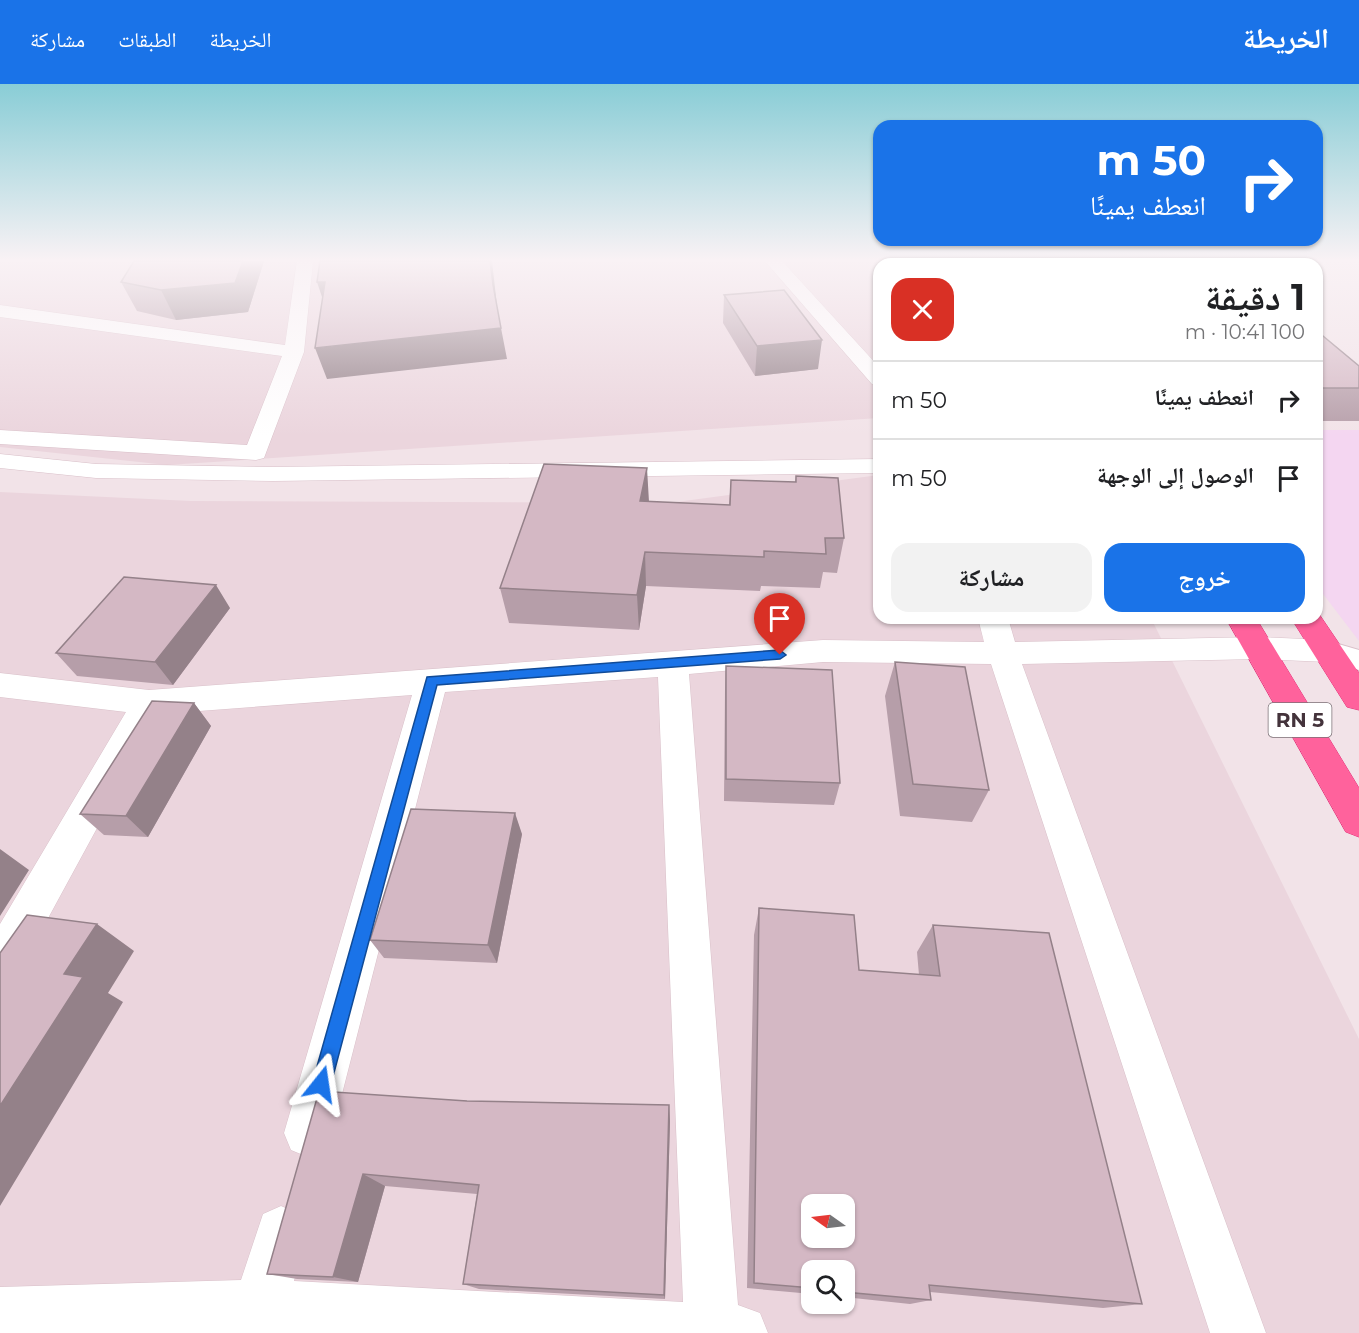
<!DOCTYPE html>
<html lang="ar">
<head>
<meta charset="utf-8">
<style>
  body { margin:0; font-family:Montserrat,"Noto Naskh Arabic",sans-serif; background:#f2f2f2; color:#202124; direction:rtl; height:100vh; display:flex; flex-direction:column; font-size:22px; white-space:nowrap }
  * { box-sizing:border-box; margin:0 }
  p { font-size:20px; color:#757577 }
  .icon { flex:none; width:33px; height:33px; fill:none; stroke:currentColor; stroke-width:2; stroke-linecap:round; stroke-linejoin:round }
  .map { position:relative; flex:1; overflow:hidden; direction:ltr }
  .details { position:absolute; left:873px; top:174px; width:450px; height:366px; display:flex; flex-direction:column; background:#fff; border-radius:18px; box-shadow:0 2px 4px #0004; direction:rtl }
  .details>* { flex:none }
  .guide { position:absolute; left:873px; top:36px; width:450px; height:126px; border-radius:18px; box-shadow:0 2px 4px #0004; direction:rtl; background:#1a73e8; color:#fff; overflow:hidden }
  .needle { width:39px; rotate:284deg }
  .controls { position:absolute; left:801px; top:1110px; display:grid; gap:12px }
  .controls a { display:grid; place-items:center; width:54px; height:54px; border-radius:12px; background:#fff; box-shadow:0 2px 4px #0004; font-size:30px }
  .pin { position:absolute; display:grid; place-items:center; width:51px; height:51px; color:#fff; margin:-62px -26px; border-radius:50% 50% 50% 0; rotate:-45deg; box-shadow:0 0 6px #0007 }
  .pin .icon { rotate:45deg }
  .me { position:absolute; width:66px; margin:-33px; rotate:15deg; stroke-linejoin:round; filter:drop-shadow(0 0 4px #0008) }
  .turn { display:flex; align-items:center; gap:21px; height:126px; padding:0 18px; font-size:27px }
  .turn .icon { width:78px; height:78px; stroke-width:2.5 }
  .turn b { display:block; font-size:42px; line-height:51px }
  .round { display:grid; place-items:center; flex:none; width:63px; height:63px; border-radius:18px; background:#f2f2f2 }
  .overview { display:flex; align-items:center; justify-content:space-between; height:102px; padding:0 18px }
  h1 { font-size:36px; font-weight:700; line-height:45px }
  .primary-button { display:flex; gap:12px; margin-top:auto; padding:12px 18px }
  .primary-button a { flex:1; height:69px; border-radius:18px; background:#1a73e8; color:#fff; font-size:24px; font-weight:700; line-height:69px; text-align:center }
  .primary-button a+a { background:#f2f2f2; color:#202124 }
  ul { padding:0; list-style:none }
  li { display:flex; align-items:center; gap:18px; height:78px; padding:0 18px; border-top:2px solid #e0e0e0 }
  li div { flex:1 }
  li b { display:block; font-size:22px }
  li em { font-style:normal }
  header { display:flex; align-items:center; gap:36px; box-sizing:border-box; height:84px; padding:0 30px; background:#1a73e8; color:#fff }
  header strong { font-size:28px }
  nav { display:flex; gap:33px; margin-inline-start:auto; font-size:21px }
  .map>svg:first-child { display:block }
  .residential { fill:#ebd5dd; fill-rule:evenodd }
  .medical { fill:#f4d6f1 }
  .lines { fill:none; stroke-linecap:round; stroke-linejoin:round }
  .lane-casing { stroke:#d9c0c9; stroke-width:2 }
  .street-casing { stroke:#d9c0c9; stroke-width:1 }
  .highway-casing { stroke:#e32d76; stroke-width:1 }
  .lane { fill:#fff; fill-rule:evenodd }
  .street { fill:#fff; fill-rule:evenodd }
  .highway { fill:#ff629c; fill-rule:evenodd }
  .wall { fill:#b69ea9 }
  .shaded-wall { fill:#948189 }
  .building { fill:#d4b8c4; stroke:#948189; stroke-width:1.5; fill-rule:evenodd }
  .route { fill:#1a73e8; stroke:#114b97; stroke-width:1.5 }
  .labels { text-anchor:middle; dominant-baseline:central; stroke-width:6; stroke-linejoin:round; paint-order:stroke }
  .shield { fill:#fff; stroke:#7c7076; stroke-width:1.5 }
  .shield-label { font-size:20px; font-weight:bold; fill:#44333b }
</style>
</head>
<body>
<header>
<strong>الخريطة</strong>
<nav><a>الخريطة</a><a>الطبقات</a><a>مشاركة</a></nav>
</header>
<div class="map">
<svg width="1359" height="1249" viewBox="0 0 1359 1249">
  <rect width="100%" height="100%" fill="#f2e3e8"/>
  <path class="residential" d="M 0,177 L 904,177 L 907,180 L 879,180 L 879,334 L 167,381 L 0,363 Z
    M 879,391 L 879,534 L 1151,534 L 1359,955 L 1359,1249 L 0,1249 L 0,408 L 191,417 L 669,419 ZM 812,1120 L 844,1120 L 844,1154 L 812,1154 ZM 812,1186 L 844,1186 L 844,1220 L 812,1220 Z"/>
  <path class="medical" d="M 1317,346 L 1359,346 L 1359,557 L 1317,502 Z"/>
  <g class="lines">
    <defs>
      <path id="lane" d="M 1328,557 L 1359,566 L 1359,586 L 1319,574 L 1315,567 L 1319,560 Z"/>
      <path id="street" d="M 297,177 L 313,177 L 304,268 L 264,374 L 256,376 L 0,360 L 0,346 L 247,361 L 282,272 L 0,233 L 0,221 L 285,261 Z
        M 765,177 L 782,177 L 879,283 L 879,302 L 872,300 Z
        M 0,370 L 96,380 L 273,383 L 879,375 L 879,389 L 273,397 L 96,394 L 0,384 Z
        M 978,534 L 1008,534 L 1015,558 L 1258,553 L 1328,556 L 1339,559 L 1343,567 L 1339,575 L 1328,578 L 1258,575 L 1022,580 L 1266,1249 L 1210,1249 L 991,580 L 823,578 L 689,590 L 738,1221 L 760,1229 L 768,1249 L 0,1249 L 0,1203 L 241,1196 L 263,1130 L 281,1122 L 299,1130 L 307,1148 L 294,1197 L 683,1218 L 658,593 L 445,608 L 332,1049 L 325,1066 L 308,1073 L 291,1066 L 284,1049 L 412,611 L 159,630 L 15,895 L 0,901 L 0,840 L 126,628 L 0,613 L 0,589 L 149,606 L 823,556 L 984,558 Z"/>
      <path id="highway" d="M 982,177 L 1000,177 L 1001,180 L 984,180 Z
        M 1019,177 L 1037,177 L 1038,180 L 1021,180 Z
        M 1317,527 L 1359,589 L 1359,626 L 1347,623 L 1291,534 L 1317,534 Z
        M 1226,534 L 1256,534 L 1359,704 L 1359,753 L 1346,748 Z"/>
    </defs>
    <use href="#lane" class="lane-casing"/>
    <use href="#street" class="street-casing"/>
    <use href="#highway" class="highway-casing"/>
    <use href="#lane" class="lane"/>
    <use href="#street" class="street"/>
    <use href="#highway" class="highway"/>
  </g>
  <path class="wall" d="M 134,177 L 264,177 L 248,228 L 176,236 L 137,227 L 121,198 Z
    M 724,211 L 818,285 L 755,292 L 723,239 Z
    M 1317,247 L 1359,282 L 1359,337 L 1317,337 Z
    M 796,392 L 844,454 L 837,489 L 823,488 L 820,504 L 761,502 L 760,507 L 646,502 L 639,546 L 509,539 L 500,504 L 649,418 L 729,421 L 731,396 L 795,398 Z
    M 230,524 L 173,601 L 77,592 L 56,569 Z
    M 895,578 L 989,706 L 972,738 L 900,732 L 885,612 Z
    M 726,582 L 840,699 L 834,721 L 724,717 L 725,606 Z
    M 194,619 L 211,642 L 148,753 L 104,751 L 80,730 Z
    M 522,750 L 497,879 L 384,874 L 370,856 Z
    M 759,824 L 859,886 L 919,891 L 917,868 L 933,841 L 1142,1220 L 1103,1224 L 930,1208 L 931,1216 L 910,1220 L 844,1213 L 844,1186 L 812,1186 L 812,1210 L 747,1204 L 754,851 Z
    M 319,1007 L 467,1017 L 669,1021 L 670,1037 L 665,1215 L 479,1205 L 463,1200 L 477,1110 L 385,1102 L 358,1198 L 297,1195 L 267,1190 Z"/>
  <path class="shaded-wall" d="M 243,177 L 264,177 L 248,228 L 176,236 L 161,206 Z
    M 490,177 L 492,177 L 498,231 L 493,201 Z
    M 317,198 L 325,198 L 327,228 Z
    M 501,244 L 507,275 L 327,295 L 315,264 Z
    M 822,256 L 818,285 L 755,292 L 757,262 Z
    M 647,384 L 649,418 L 640,417 Z
    M 645,468 L 646,502 L 639,546 L 637,511 Z
    M 216,501 L 230,524 L 173,601 L 155,578 Z
    M 194,619 L 211,642 L 148,753 L 126,732 Z
    M 515,729 L 522,750 L 497,879 L 488,861 Z
    M 0,765 L 29,786 L 0,832 Z
    M 97,840 L 134,867 L 108,909 L 123,918 L 0,1122 L 0,1022 L 64,890 Z
    M 669,1021 L 670,1037 L 665,1215 L 664,1211 Z
    M 363,1090 L 385,1102 L 358,1198 L 333,1193 Z"/>
  <path class="building" d="M 134,177 L 243,177 L 235,199 L 161,206 L 121,198 Z
    M 320,177 L 490,177 L 493,201 L 501,244 L 315,264 L 325,198 L 317,198 Z
    M 784,206 L 822,256 L 757,262 L 724,211 Z
    M 1317,247 L 1359,282 L 1359,304 L 1317,304 Z
    M 544,380 L 647,384 L 640,417 L 730,421 L 731,396 L 796,398 L 796,392 L 838,394 L 844,454 L 825,454 L 826,470 L 764,467 L 764,473 L 645,468 L 637,511 L 500,504 Z
    M 124,493 L 216,501 L 155,578 L 56,569 Z
    M 895,578 L 965,583 L 989,706 L 913,700 Z
    M 726,582 L 832,586 L 840,699 L 726,695 Z
    M 152,617 L 194,619 L 126,732 L 80,730 Z
    M 411,725 L 515,729 L 488,861 L 370,856 Z
    M 759,824 L 854,831 L 859,886 L 940,892 L 933,841 L 1049,849 L 1142,1220 L 929,1201 L 931,1216 L 844,1208 L 844,1186 L 812,1186 L 812,1204 L 754,1199 ZM 812,1120 L 844,1120 L 844,1154 L 812,1154 Z
    M 27,831 L 97,840 L 64,890 L 83,893 L 0,1022 L 0,869 Z
    M 319,1007 L 467,1017 L 669,1021 L 664,1211 L 463,1200 L 479,1101 L 363,1090 L 333,1193 L 267,1190 Z"/>
  <linearGradient id="sky" x2="0" y2="1"><stop stop-color="#89cdd6"/><stop offset="0.5" stop-color="#f9f2f5"/><stop offset="1" stop-color="#f9f2f5" stop-opacity="0"/></linearGradient>
  <rect width="1359" height="352" fill="url(#sky)"/>
  <path class="route" d="M 780,566 L 786,571 L 780,575 L 437,601 L 331,1000 L 328,1006 L 321,1009 L 315,1006 L 312,1000 L 427,593 Z"/>
  <g class="labels">
    <rect class="shield" x="1268.5" y="619" width="63" height="34" rx="4.5"/>
    <g class="shield-label">
      <text x="1300" y="636">RN 5</text>
    </g>
  </g>
</svg>
<div class="controls">
<a><svg class="needle" viewBox="-14 -14 28 28"><path d="M0-13l5 13h-10z" fill="#e53935"/><path d="M0 13l5-13h-10z" fill="#757577"/></svg></a>
<a><svg class="icon" aria-label="search" viewBox="0 0 24 24"><circle cx="10" cy="10" r="6"/><path d="M15 15l6 6"/></svg></a>
</div>
<div class="pin" style="left:780px;top:571px;background:#d93025"><svg class="icon" aria-label="arrive" viewBox="0 0 24 24"><path d="M6 21V4h12l-3 4 3 4H6"/></svg></div>
<svg class="me" style="left:321px;top:1000px" viewBox="-20 -20 40 40"><path d="M0-17L14 15 0 8-14 15z" fill="#1a73e8" stroke="#fff" stroke-width="4"/></svg>
<div class="guide">
<div class="turn"><svg class="icon" aria-label="right" viewBox="0 0 24 24"><path d="M7 20v-9h11M14 6l5 5-5 5"/></svg><div><b>50 m</b>انعطف يمينًا</div></div>
</div>
<section class="details">
<div class="overview"><div><h1>1 دقيقة</h1><p>100 m · 10:41</p></div><a class="round" style="background:#d93025;color:#fff"><svg class="icon" aria-label="close" viewBox="0 0 24 24"><path d="M6 6l12 12M18 6L6 18"/></svg></a></div>
<ul>
<li><svg class="icon" aria-label="right" viewBox="0 0 24 24"><path d="M7 20v-9h11M14 6l5 5-5 5"/></svg><div><b>انعطف يمينًا</b></div><em>50 m</em></li>
<li><svg class="icon" aria-label="arrive" viewBox="0 0 24 24"><path d="M6 21V4h12l-3 4 3 4H6"/></svg><div><b>الوصول إلى الوجهة</b></div><em>50 m</em></li>
</ul>
<div class="primary-button"><a>خروج</a><a>مشاركة</a></div>
</section>
</div>
</body>
</html>
